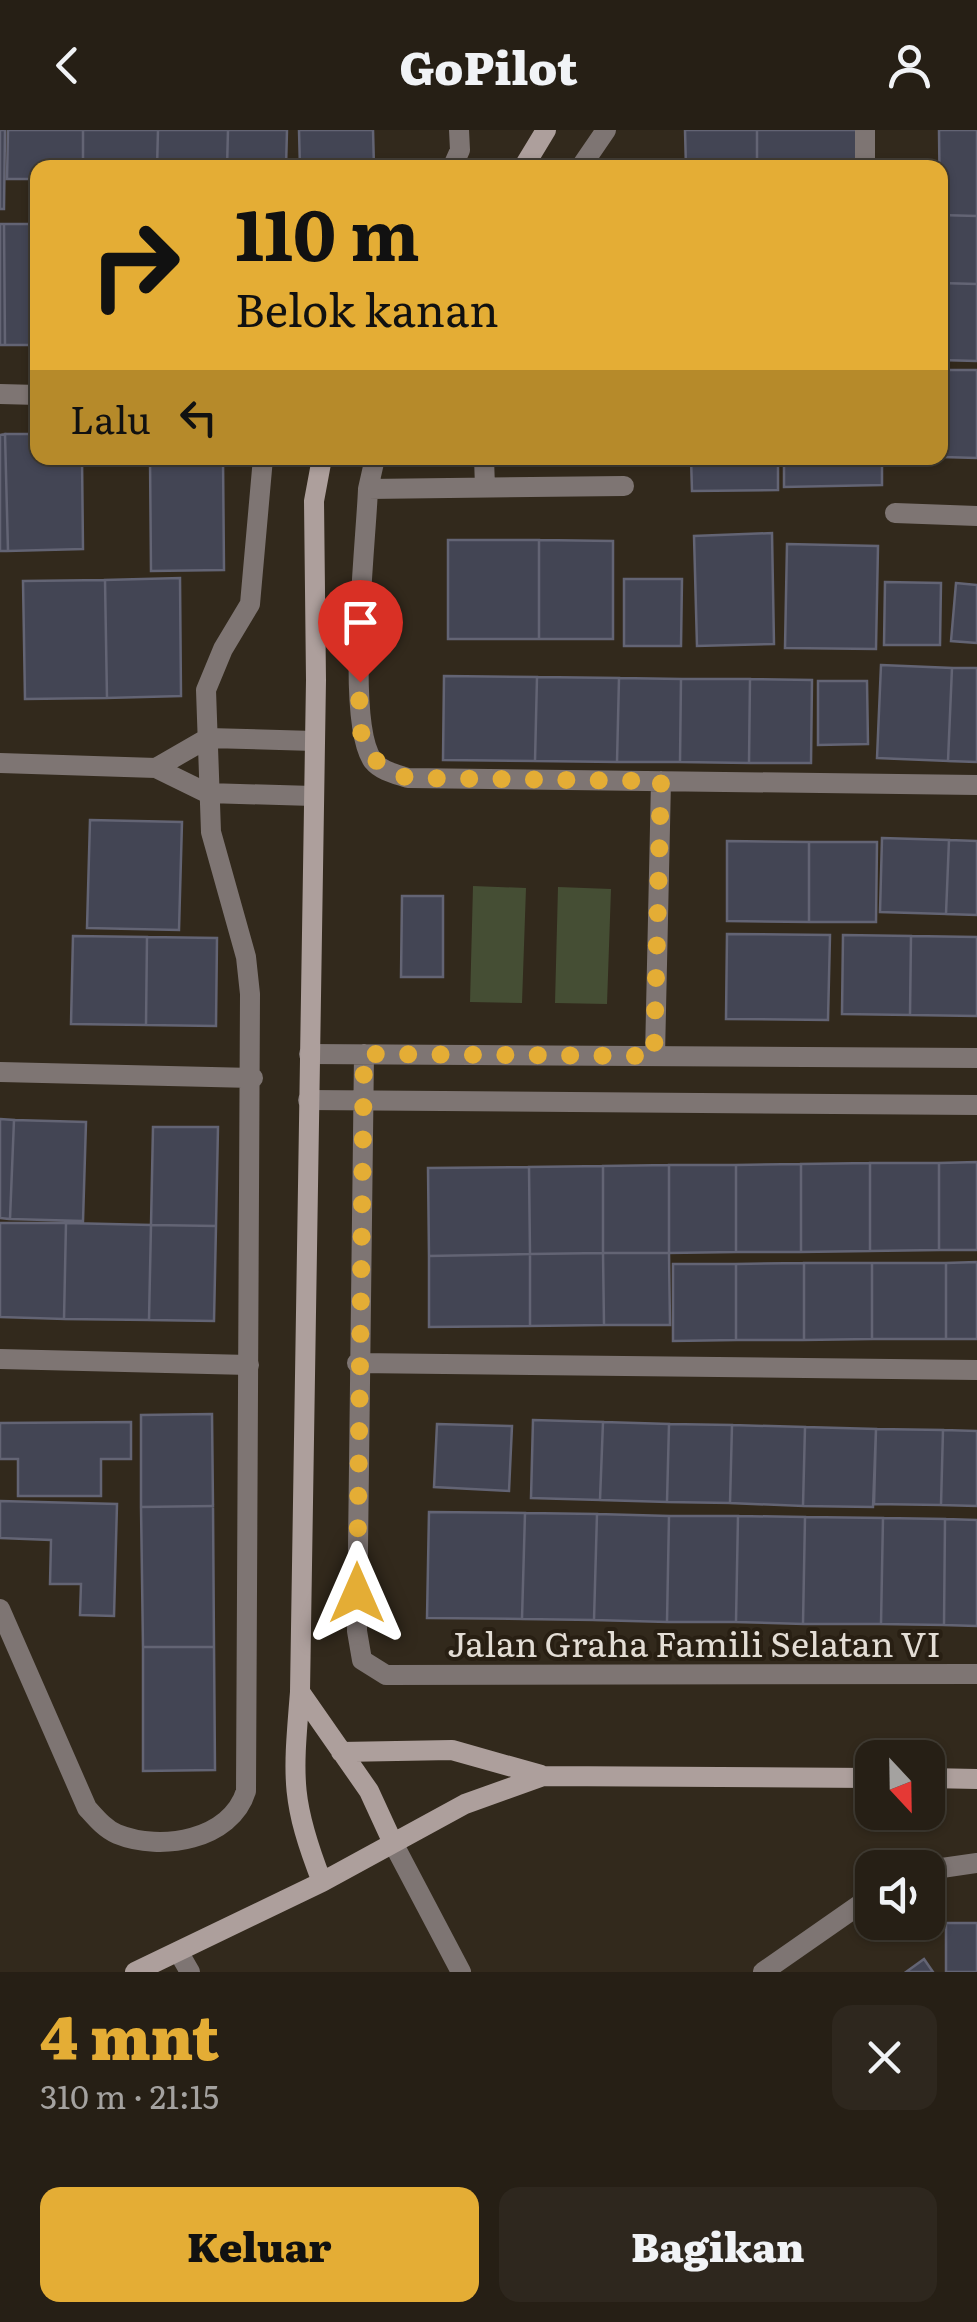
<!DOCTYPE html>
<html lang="id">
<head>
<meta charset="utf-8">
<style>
  body { margin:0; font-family:Literata,serif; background:#2e271e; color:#f1f3f6; height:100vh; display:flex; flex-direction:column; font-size:38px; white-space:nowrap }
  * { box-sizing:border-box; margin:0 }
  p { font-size:32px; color:#a4a2a0 }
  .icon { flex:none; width:55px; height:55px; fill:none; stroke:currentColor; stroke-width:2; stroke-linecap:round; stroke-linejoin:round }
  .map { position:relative; height:1842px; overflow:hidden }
  .panel { display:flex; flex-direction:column; background:#261f15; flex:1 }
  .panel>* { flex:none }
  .guide { position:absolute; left:30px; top:30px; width:918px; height:305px; border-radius:20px; box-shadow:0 2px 8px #0004,0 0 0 2px #423d34; background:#e4ad35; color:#111; overflow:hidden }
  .needle { width:65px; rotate:158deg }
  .buttons { position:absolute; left:855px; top:1610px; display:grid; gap:20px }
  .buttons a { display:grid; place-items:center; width:90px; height:90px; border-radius:20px; background:#261f15; box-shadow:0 2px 8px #0004,0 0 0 2px #423d34; font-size:50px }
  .pin { position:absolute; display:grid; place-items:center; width:85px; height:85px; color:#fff; margin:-102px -42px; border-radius:50% 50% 50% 0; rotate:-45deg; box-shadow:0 0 10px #0007 }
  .pin .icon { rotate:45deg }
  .me { position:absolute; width:110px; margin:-55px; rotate:0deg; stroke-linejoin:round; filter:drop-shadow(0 0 8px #0008) }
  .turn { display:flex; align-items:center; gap:35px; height:210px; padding:0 40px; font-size:45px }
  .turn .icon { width:130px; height:130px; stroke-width:2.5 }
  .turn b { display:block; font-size:70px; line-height:85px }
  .then { display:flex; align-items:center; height:95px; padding:0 40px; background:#0003; gap:20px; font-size:38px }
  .round { display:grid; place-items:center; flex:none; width:105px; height:105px; border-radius:20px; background:#2e271e }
  .head { display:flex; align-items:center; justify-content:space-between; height:170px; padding:0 40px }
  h1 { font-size:60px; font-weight:800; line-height:75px; color:#e4ad35 }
  .button { display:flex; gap:20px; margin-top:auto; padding:20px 40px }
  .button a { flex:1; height:115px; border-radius:20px; background:#e4ad35; color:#111; font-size:40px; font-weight:800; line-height:115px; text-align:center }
  .button a+a { background:#2e271e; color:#f1f3f6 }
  header { display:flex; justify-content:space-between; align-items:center; height:130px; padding:0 40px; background:#261f15; font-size:45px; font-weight:800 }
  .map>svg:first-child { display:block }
  .grass { fill:#454e34 }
  .building { fill:#434554; stroke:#636474; stroke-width:2.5 }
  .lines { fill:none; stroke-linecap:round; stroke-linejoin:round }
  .street { stroke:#7e7573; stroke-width:20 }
  .secondary { stroke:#ad9f9c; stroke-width:20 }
  .route { stroke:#e4ad35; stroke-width:18; stroke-dasharray:0 32.4 }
  .labels { text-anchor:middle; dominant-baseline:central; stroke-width:8; stroke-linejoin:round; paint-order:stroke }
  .street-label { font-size:35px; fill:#e3ddd5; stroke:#281f13 }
</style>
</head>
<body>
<header><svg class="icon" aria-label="back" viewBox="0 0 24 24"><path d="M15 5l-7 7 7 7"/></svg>GoPilot<svg class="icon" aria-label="person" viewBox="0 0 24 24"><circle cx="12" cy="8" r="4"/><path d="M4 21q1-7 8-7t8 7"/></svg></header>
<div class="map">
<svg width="977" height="1842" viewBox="0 0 977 1842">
  <rect width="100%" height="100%" fill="#32291c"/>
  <path class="grass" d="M 473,756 L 526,758 L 522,873 L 470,872 Z
    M 558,757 L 611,759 L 607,874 L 555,873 Z"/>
  <path class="building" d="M 0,0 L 5,0 L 4,79 L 0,79 Z
    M 8,0 L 83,0 L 83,38 L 38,38 L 38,49 L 7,49 Z
    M 83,0 L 158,0 L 157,38 L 83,38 Z
    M 158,0 L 228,0 L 227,38 L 157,38 Z
    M 228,0 L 287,0 L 286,38 L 227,38 Z
    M 299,0 L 373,0 L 374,38 L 300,38 Z
    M 685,0 L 757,0 L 757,38 L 686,38 Z
    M 757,0 L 859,0 L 859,38 L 757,38 Z
    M 939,0 L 977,0 L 977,86 L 940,85 Z
    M 940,85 L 977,86 L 977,154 L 940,153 Z
    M 0,94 L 4,94 L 5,215 L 0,215 Z
    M 4,94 L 38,94 L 38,215 L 5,215 Z
    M 940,153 L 977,154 L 977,231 L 940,230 Z
    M 940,239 L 945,240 L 943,327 L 940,327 Z
    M 945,240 L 977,240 L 977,328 L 943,327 Z
    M 5,304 L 8,421 L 0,421 L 0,305 Z
    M 5,304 L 38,304 L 38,328 L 82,328 L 83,419 L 8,421 Z
    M 150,328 L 223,328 L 224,440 L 151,441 Z
    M 691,328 L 778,328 L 778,360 L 692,361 Z
    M 784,328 L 882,328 L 882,355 L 784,357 Z
    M 772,403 L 774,514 L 697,516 L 694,406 Z
    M 448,410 L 539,410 L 539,509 L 448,509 Z
    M 539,410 L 613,411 L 613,509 L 539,509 Z
    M 787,414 L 878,416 L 876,519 L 785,518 Z
    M 180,448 L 181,566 L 107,568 L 105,450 Z
    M 624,449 L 682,449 L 681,516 L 624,516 Z
    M 105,450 L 107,568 L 25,569 L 23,451 Z
    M 885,452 L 941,453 L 940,515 L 884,515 Z
    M 956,453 L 977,455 L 977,513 L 951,511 Z
    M 881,535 L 952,538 L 948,631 L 877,628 Z
    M 952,538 L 977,538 L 977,632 L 948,631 Z
    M 444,546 L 537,547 L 535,631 L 443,630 Z
    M 537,547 L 619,548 L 617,632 L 535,631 Z
    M 619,548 L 681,549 L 680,632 L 617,632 Z
    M 681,549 L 750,549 L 749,633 L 680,632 Z
    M 750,549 L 812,550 L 811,633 L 749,633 Z
    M 818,551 L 867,551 L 868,614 L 818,615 Z
    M 90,690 L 182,692 L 179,800 L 87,798 Z
    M 882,708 L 949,710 L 946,784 L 880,782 Z
    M 949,710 L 977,711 L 977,785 L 946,784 Z
    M 727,711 L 809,712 L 809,792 L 727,791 Z
    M 809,712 L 877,712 L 876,792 L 809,792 Z
    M 402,766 L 443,766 L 443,847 L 401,847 Z
    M 727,804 L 830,805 L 828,890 L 726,889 Z
    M 843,805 L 911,806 L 910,885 L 842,884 Z
    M 73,806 L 147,807 L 146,895 L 71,894 Z
    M 911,806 L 977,807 L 977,886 L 910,885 Z
    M 147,807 L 217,808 L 216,896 L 146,895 Z
    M 0,989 L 14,990 L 10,1089 L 0,1088 Z
    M 14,990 L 86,992 L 83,1091 L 10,1089 Z
    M 153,997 L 218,997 L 216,1096 L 151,1095 Z
    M 977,1032 L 977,1120 L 939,1120 L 939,1033 Z
    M 870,1033 L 939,1033 L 939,1120 L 870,1121 Z
    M 870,1033 L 870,1121 L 801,1122 L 801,1034 Z
    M 801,1034 L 801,1122 L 736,1122 L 736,1035 Z
    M 669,1035 L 736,1035 L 736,1122 L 669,1123 Z
    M 669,1035 L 669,1123 L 603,1123 L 603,1036 Z
    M 603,1036 L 603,1123 L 530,1124 L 529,1037 Z
    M 529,1037 L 530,1124 L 429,1126 L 428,1038 Z
    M 0,1093 L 66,1093 L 64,1189 L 0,1187 Z
    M 66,1093 L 151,1095 L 149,1190 L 64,1189 Z
    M 151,1095 L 216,1096 L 214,1191 L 149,1190 Z
    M 603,1123 L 669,1123 L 670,1195 L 604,1195 Z
    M 603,1123 L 604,1195 L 530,1196 L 530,1124 Z
    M 530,1124 L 530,1196 L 429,1197 L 429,1126 Z
    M 977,1132 L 977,1209 L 946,1209 L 946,1133 Z
    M 804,1133 L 804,1210 L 736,1210 L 736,1134 Z
    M 804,1133 L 872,1133 L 872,1209 L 804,1210 Z
    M 872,1133 L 946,1133 L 946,1209 L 872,1209 Z
    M 673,1134 L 736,1134 L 736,1210 L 673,1211 Z
    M 212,1284 L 213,1376 L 141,1377 L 141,1285 Z
    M 533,1290 L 603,1292 L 600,1370 L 531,1368 Z
    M 131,1292 L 131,1329 L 101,1329 L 101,1366 L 18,1366 L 18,1329 L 0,1329 L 0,1293 Z
    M 603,1292 L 669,1294 L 667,1372 L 600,1370 Z
    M 437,1294 L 512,1296 L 509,1361 L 434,1357 Z
    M 669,1294 L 732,1295 L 730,1373 L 667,1372 Z
    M 732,1295 L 805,1297 L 803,1376 L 730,1373 Z
    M 805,1297 L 876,1299 L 873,1377 L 803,1376 Z
    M 876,1299 L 943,1300 L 941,1375 L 874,1374 Z
    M 943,1300 L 977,1301 L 977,1376 L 941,1375 Z
    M 0,1371 L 117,1374 L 114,1486 L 80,1485 L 81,1454 L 50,1454 L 51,1410 L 0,1408 Z
    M 213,1376 L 214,1517 L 143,1517 L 141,1377 Z
    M 429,1382 L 525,1383 L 522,1489 L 427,1488 Z
    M 525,1383 L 597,1384 L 594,1490 L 522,1489 Z
    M 597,1384 L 669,1386 L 667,1492 L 594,1490 Z
    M 669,1386 L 738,1386 L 736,1492 L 667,1492 Z
    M 738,1386 L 805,1387 L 803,1494 L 736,1492 Z
    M 805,1387 L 883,1388 L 881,1494 L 803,1494 Z
    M 883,1388 L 945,1389 L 944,1495 L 881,1494 Z
    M 945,1389 L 977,1390 L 977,1496 L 944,1495 Z
    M 143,1517 L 214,1517 L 215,1640 L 143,1641 Z
    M 946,1793 L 977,1793 L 977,1842 L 946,1842 Z
    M 924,1829 L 933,1842 L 906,1842 Z"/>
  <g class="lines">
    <path class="street" d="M 865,0 L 865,38
      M 452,38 L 460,20 L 459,0
      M 580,38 L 606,0
      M 0,264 L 38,265
      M 375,328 L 368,359 C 366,413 345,593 373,631 C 381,641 396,644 408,648 L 977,655
      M 484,328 L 485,357
      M 368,359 L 624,356
      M 895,383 L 977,386
      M 0,633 L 156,638 L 207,663 L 313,666
      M 156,638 L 208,608 L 314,611
      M 309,924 L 977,928
      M 364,924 L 357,1501 L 362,1530 L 386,1545 L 977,1544
      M 655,926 L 661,651
      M 0,942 L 253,948
      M 308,970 L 977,975
      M 0,1229 L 249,1235
      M 357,1233 L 977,1240
      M 0,1479 L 87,1678 C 96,1688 105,1699 117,1704 C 161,1722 231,1710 246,1661 L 250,864 L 246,827 L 211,702 L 206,560 L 223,519 L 250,474 L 263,328
      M 392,1711 L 461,1842
      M 928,1740 L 977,1733
      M 179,1823 L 190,1842
      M 763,1842 L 872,1766"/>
    <path class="secondary" d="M 523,38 L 546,0
      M 300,1562 L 369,1661 L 392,1711
      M 341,1622 L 452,1620 L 541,1645
      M 928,1648 L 977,1649
      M 322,1752 C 290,1670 293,1648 300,1562 L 316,550 L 314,371 L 322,328
      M 135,1842 L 322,1752 L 465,1674 L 543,1646 L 872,1648"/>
  </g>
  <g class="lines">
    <path class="route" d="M 357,1463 L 364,924 L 654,926 L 661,651 L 408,648 C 356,630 358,601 360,552"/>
  </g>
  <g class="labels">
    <g class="street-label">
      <text x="694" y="1512">Jalan Graha Famili Selatan VI</text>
    </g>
  </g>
</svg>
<div class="buttons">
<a><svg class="needle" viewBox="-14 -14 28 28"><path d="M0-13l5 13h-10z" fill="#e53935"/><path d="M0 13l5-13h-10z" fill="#a4a2a0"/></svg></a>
<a><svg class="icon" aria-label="sound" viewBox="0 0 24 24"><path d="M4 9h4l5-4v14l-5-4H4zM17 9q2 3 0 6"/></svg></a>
</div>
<div class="pin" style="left:360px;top:552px;background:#d93025"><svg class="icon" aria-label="arrive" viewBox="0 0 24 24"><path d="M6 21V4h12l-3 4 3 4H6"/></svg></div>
<svg class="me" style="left:357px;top:1463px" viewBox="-20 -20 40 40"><path d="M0-17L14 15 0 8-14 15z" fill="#e4ad35" stroke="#fff" stroke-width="4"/></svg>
<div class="guide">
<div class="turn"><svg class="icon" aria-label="right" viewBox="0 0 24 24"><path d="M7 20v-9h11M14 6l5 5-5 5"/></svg><div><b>110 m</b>Belok kanan</div></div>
<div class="then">Lalu<svg class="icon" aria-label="left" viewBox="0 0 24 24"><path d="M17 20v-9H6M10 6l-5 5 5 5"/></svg></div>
</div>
</div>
<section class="panel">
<div class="head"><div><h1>4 mnt</h1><p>310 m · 21:15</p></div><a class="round"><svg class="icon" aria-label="close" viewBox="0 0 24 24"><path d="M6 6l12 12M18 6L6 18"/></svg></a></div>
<div class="button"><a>Keluar</a><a>Bagikan</a></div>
</section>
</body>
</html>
